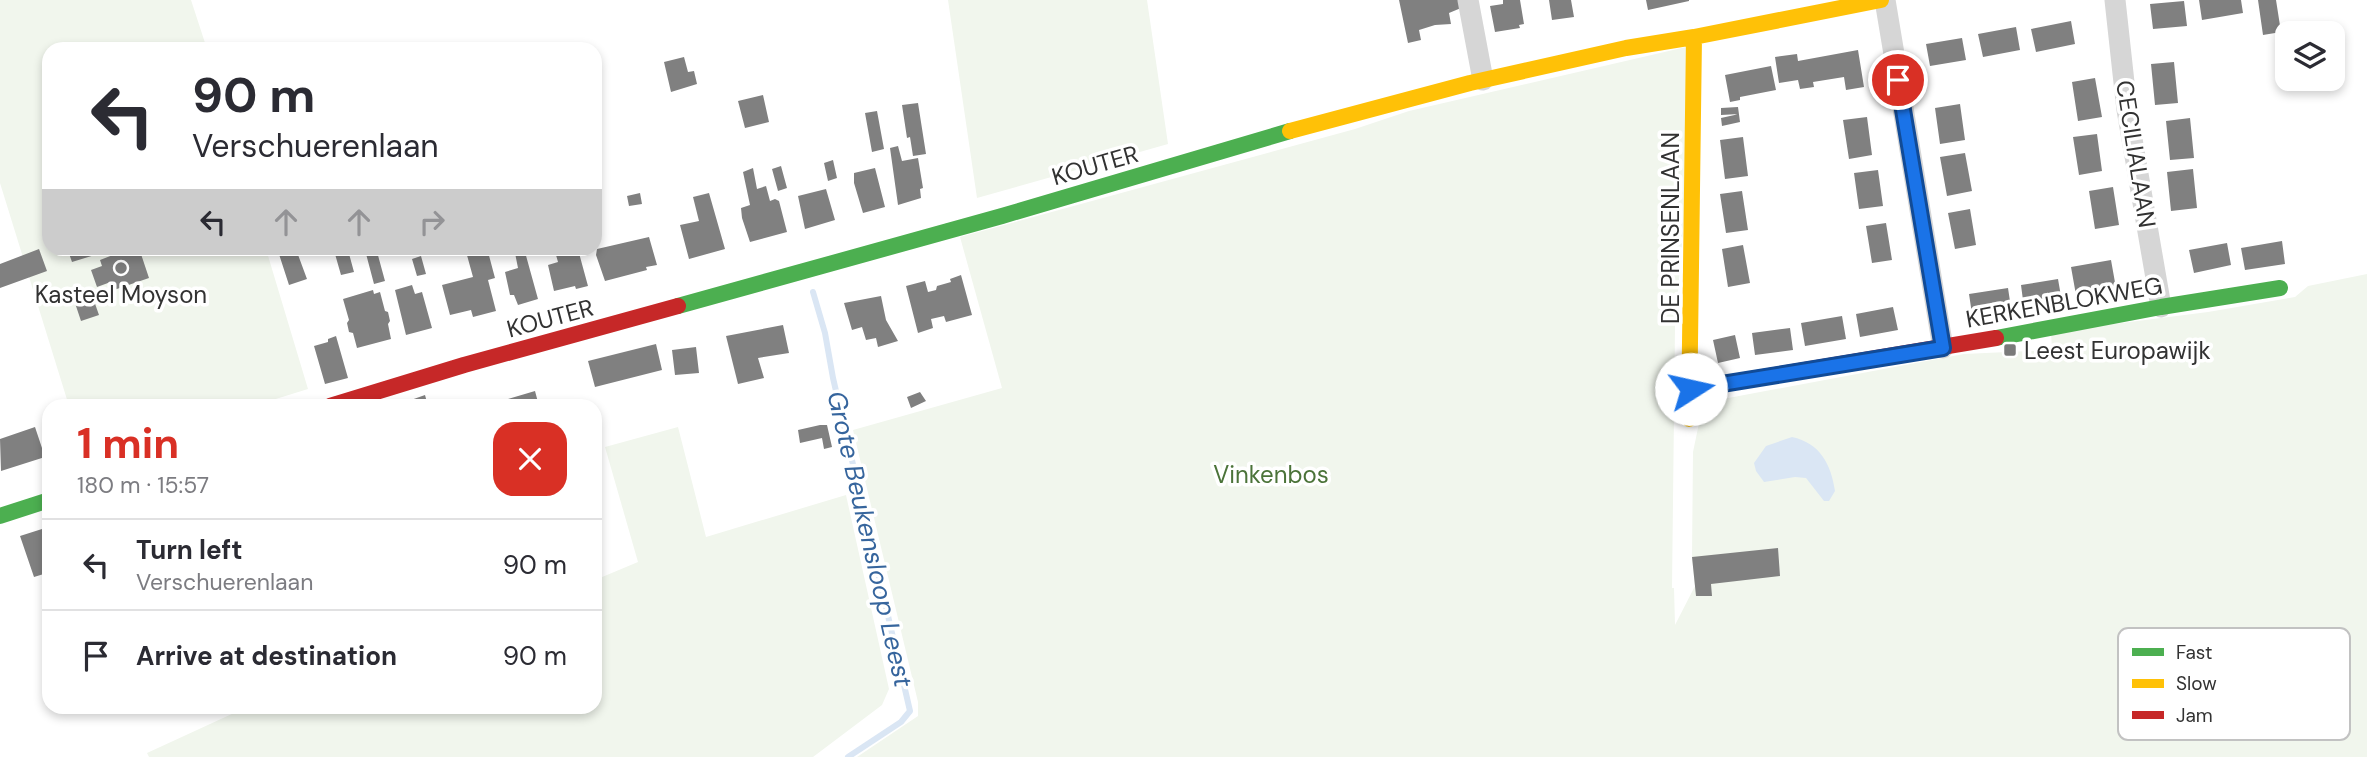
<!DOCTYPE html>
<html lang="en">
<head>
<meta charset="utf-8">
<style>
  body { margin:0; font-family:"DM Sans",sans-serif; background:#f2f2f3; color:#2b2b33; height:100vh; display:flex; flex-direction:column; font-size:26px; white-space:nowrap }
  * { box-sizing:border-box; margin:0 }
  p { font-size:23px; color:#7c7c81 }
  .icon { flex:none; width:38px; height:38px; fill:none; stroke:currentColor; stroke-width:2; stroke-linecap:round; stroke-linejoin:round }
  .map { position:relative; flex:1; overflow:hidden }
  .details { position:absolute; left:42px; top:399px; width:560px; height:315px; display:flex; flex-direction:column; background:#fff; border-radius:21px; box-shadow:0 4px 10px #0003 }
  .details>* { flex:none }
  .hud { position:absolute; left:42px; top:42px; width:560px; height:214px; border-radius:21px; box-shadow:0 4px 10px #0003; background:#fff; color:#2b2b33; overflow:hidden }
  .tools { position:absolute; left:2275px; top:21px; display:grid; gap:14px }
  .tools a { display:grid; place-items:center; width:70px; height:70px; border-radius:14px; background:#fff; box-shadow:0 4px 10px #0003; font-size:35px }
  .pin { position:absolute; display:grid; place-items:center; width:60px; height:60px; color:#fff; margin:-30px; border:4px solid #fff; border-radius:50%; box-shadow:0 2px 7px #0007 }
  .me { position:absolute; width:77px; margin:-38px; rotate:80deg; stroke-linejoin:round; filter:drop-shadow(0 0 5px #0008) }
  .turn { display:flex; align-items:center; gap:24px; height:147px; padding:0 35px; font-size:32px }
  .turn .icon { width:91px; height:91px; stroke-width:2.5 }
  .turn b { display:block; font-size:49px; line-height:60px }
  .lanes { display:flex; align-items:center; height:66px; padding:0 35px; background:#0003; justify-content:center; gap:35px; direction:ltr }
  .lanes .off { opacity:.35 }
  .round { display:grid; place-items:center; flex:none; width:74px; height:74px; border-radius:21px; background:#f2f2f3 }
  .head { display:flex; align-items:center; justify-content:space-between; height:119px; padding:0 35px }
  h1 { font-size:42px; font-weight:700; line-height:52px; color:#d93025 }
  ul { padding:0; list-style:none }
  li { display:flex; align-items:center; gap:21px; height:91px; padding:0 35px; border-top:2px solid #e1e1e2 }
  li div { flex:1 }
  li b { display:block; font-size:26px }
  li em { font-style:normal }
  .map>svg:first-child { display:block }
  .green { fill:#f1f6ed }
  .water { fill:#dae6f4 }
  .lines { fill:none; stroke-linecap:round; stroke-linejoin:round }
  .stream { stroke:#dae6f4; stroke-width:6 }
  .building { fill:#808080 }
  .street { stroke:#d6d6d6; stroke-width:21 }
  .fast { stroke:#4caf50; stroke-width:16 }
  .slow { stroke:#ffc107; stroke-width:16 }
  .jam { stroke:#c62828; stroke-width:16 }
  .route-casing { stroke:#114b97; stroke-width:18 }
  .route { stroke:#1a73e8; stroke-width:12 }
  .poi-dot { fill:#7a7a7a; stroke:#fff; stroke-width:2.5 }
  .labels { text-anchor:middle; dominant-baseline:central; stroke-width:7; stroke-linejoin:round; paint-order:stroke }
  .street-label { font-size:24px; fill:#323232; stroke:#fff }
  .poi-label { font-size:24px; fill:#323232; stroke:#fff }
  .park-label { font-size:24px; fill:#4b7339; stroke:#fff }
  .water-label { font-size:26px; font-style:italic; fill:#36659d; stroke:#fff }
  .key { fill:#fff; stroke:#c2c2c2; stroke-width:2 }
  .key-label { font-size:19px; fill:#323232 }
</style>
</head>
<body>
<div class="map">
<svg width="2367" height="757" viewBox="0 0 2367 757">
  <rect width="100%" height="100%" fill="#fff"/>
  <path class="green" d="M 0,0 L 191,0 L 207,49 L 49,49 L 49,248 L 266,249 L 308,389 L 253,406 L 69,406 L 0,183 Z
    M 948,0 L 1147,0 L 1168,144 L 977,198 Z
    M 1699,44 L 1675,326 L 1672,588 L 1674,588 L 1675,625 L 1695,586 L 1692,557 L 1693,452 L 1702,409 L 1707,402 L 1964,354 L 2052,350 L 2051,332 L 2208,312 L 2295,297 L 2308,286 L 2367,274 L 2367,757 L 857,757 L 918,716 L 918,702 L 853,430 L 1002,388 L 960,237 L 1355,129 L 1409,111 Z
    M 678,427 L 706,537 L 846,495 L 889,689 L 882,705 L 813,757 L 149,757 L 147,753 L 247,707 L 595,707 L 595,580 L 638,562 L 605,447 Z"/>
  <path class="water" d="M 1792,437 C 1820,443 1831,464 1835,491 L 1829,501 L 1824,501 L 1806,478 L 1795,477 L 1764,482 L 1756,471 L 1754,463 L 1766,446 Z"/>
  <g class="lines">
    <path class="stream" d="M 813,292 L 825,333 L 833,378 L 910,711 L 901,722 L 848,757"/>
  </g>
  <path class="building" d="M 1399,0 L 1459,0 L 1461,8 L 1449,13 L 1451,24 L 1435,25 L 1419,30 L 1421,40 L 1408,43 Z
    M 1503,0 L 1520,0 L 1524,24 L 1519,25 L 1520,28 L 1495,32 L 1490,6 L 1503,4 Z
    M 1549,0 L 1571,0 L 1574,17 L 1552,20 Z
    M 1646,0 L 1689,0 L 1689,1 L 1648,10 Z
    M 2199,0 L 2241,0 L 2243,13 L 2202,20 Z
    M 2258,0 L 2276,0 L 2281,32 L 2263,35 Z
    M 2184,1 L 2187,26 L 2153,29 L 2150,4 Z
    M 2071,21 L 2075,44 L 2036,52 L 2031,29 Z
    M 2016,27 L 2020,50 L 1983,57 L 1978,34 Z
    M 1962,38 L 1966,60 L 1930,66 L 1926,44 Z
    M 1858,50 L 1864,87 L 1846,90 L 1844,77 L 1813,82 L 1814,87 L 1800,89 L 1798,80 L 1779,83 L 1775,57 L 1797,54 L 1798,61 Z
    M 684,57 L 688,72 L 694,71 L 697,84 L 671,92 L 664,62 Z
    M 2174,62 L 2178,103 L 2155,105 L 2151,64 Z
    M 1771,66 L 1776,90 L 1740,97 L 1740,100 L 1730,102 L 1725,75 Z
    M 2095,78 L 2102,117 L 2078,121 L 2072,82 Z
    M 763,95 L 769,122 L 745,128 L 738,101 Z
    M 918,103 L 926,154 L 913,156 L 910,137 L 907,138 L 902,105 Z
    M 1960,104 L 1965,140 L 1940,144 L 1935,108 Z
    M 1738,107 L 1740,122 L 1722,126 L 1721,118 L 1739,114 L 1721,115 L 1721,108 Z
    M 877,111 L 884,149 L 872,152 L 865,113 Z
    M 1867,117 L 1872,155 L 1849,159 L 1843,120 Z
    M 2190,118 L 2194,158 L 2170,160 L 2166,121 Z
    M 2097,134 L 2102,171 L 2079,175 L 2073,137 Z
    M 1743,137 L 1748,176 L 1725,179 L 1720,140 Z
    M 898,146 L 902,161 L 918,158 L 923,188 L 920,189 L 921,198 L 898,205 L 890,148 Z
    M 1965,153 L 1972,191 L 1947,196 L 1940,157 Z
    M 833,160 L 837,178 L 828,181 L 824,163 Z
    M 781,166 L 787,188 L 778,191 L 772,169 Z
    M 753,168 L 757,189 L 766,186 L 770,201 L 775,199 L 779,201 L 787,232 L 750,242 L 742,218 L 741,208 L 750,205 L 743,172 Z
    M 875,168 L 885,207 L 863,213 L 854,183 L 854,173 Z
    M 2193,169 L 2197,208 L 2171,211 L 2167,172 Z
    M 1878,170 L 1883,206 L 1859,209 L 1854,173 Z
    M 2113,187 L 2119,225 L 2095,229 L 2089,191 Z
    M 826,189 L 835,220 L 805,229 L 798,196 Z
    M 1742,191 L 1748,230 L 1726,233 L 1720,194 Z
    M 640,193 L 642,204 L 629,206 L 627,196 Z
    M 709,193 L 725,249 L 689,259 L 680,225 L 699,221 L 693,197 Z
    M 1970,209 L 1976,245 L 1955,249 L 1948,213 Z
    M 1886,223 L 1892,260 L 1872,263 L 1866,226 Z
    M 649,237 L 657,265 L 646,267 L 647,270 L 605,281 L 596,255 L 597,249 Z
    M 2282,241 L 2285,264 L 2245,270 L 2241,248 Z
    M 2227,243 L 2231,265 L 2194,273 L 2189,250 Z
    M 1743,245 L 1750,283 L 1728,287 L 1722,249 Z
    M 67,248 L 97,248 L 98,254 L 72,262 Z
    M 131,248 L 139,248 L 149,278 L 111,291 L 108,283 L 97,287 L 91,270 L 102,266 L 100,260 Z
    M 277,248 L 293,248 L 295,253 L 297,252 L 307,279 L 289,285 Z
    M 369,248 L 376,248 L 385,281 L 374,284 L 365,250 Z
    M 465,248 L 487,248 L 495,278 L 488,280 L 496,311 L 473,317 L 471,310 L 450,315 L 442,285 L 473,277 Z
    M 514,248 L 535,250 L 525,252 L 538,299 L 518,305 L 514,295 L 510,295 L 505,272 L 518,268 Z
    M 39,249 L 47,271 L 0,288 L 0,264 Z
    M 348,250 L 354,272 L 341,275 L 335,254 Z
    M 566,252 L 567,256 L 579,253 L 588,286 L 576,289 L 575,286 L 554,291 L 548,265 L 558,262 L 556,255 Z
    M 421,256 L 426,274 L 417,276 L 412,259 Z
    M 2111,260 L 2116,288 L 2076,295 L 2071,267 Z
    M 961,275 L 972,315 L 946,322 L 944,316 L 931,319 L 933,328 L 918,333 L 906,286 L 925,281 L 928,292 L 936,290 L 937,286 L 951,282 L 950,279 Z
    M 2058,279 L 2062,302 L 2024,308 L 2021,285 Z
    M 412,285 L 415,294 L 422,292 L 432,328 L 406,335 L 395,290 Z
    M 2008,288 L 2011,308 L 1972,314 L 1969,294 Z
    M 373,290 L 374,294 L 380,292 L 385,311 L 388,312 L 390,321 L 388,324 L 391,339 L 357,348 L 353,333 L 349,332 L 347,323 L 349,320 L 343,299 Z
    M 881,296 L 886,320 L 898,341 L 878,347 L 876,338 L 866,340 L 862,327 L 852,330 L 844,303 Z
    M 93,298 L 99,315 L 81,321 L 75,303 Z
    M 1893,307 L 1898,330 L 1860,337 L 1856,314 Z
    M 1842,316 L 1846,339 L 1805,346 L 1801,323 Z
    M 783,325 L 789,353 L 758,358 L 764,378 L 738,384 L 726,336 Z
    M 1790,328 L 1793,350 L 1755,355 L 1752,333 Z
    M 1735,335 L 1740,358 L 1718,363 L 1713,340 Z
    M 336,336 L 348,378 L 325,384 L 314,346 L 328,342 L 328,339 Z
    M 656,344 L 662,370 L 595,387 L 588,361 Z
    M 696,347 L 699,373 L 675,375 L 672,350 Z
    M 535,391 L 539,406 L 511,406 L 508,399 Z
    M 920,392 L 926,401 L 911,408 L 907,397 Z
    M 425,395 L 428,406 L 394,406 Z
    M 820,425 L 827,425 L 832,447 L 824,449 L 822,438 L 800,443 L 798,430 Z
    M 35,427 L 45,457 L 1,471 L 0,439 Z
    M 42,529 L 49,550 L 49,560 L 44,562 L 47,573 L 34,577 L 20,536 Z
    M 1778,548 L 1780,576 L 1711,584 L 1712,596 L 1696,596 L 1692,557 Z"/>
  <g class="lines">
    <path class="street" d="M 1468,0 L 1483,80
      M 1885,0 L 1943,348
      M 2115,0 L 2127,110 L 2161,307"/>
    <path class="fast" d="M 678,306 L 1002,216 L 1290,131
      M 1996,338 L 2161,307 L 2280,288
      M 0,516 L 49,500"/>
    <path class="slow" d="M 1290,131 L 1470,83 L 1626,48 L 1694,37 L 1881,0
      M 1689,419 L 1694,37"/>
    <path class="jam" d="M 1691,389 L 1996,338
      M 330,406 L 464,365 L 678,306"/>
  </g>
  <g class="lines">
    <defs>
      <path id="route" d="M 1691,389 L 1943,348 L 1898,80"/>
    </defs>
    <use href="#route" class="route-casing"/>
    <use href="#route" class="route"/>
  </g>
  <g class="poi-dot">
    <circle cx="121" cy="268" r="7"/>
    <rect x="2003" y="343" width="14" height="14" rx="3.5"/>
  </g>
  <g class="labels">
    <g class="street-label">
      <text transform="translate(2136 154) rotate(81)">CECILIALAAN</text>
      <text transform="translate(1095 165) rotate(-16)">KOUTER</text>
      <text transform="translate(1670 228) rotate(-90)">DE PRINSENLAAN</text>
      <text transform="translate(2064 302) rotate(-10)">KERKENBLOKWEG</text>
      <text transform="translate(550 318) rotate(-15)">KOUTER</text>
    </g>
    <g class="poi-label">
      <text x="121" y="294">Kasteel Moyson</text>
      <text x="2024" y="350" text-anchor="start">Leest Europawijk</text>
    </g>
    <g class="park-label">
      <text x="1271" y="474">Vinkenbos</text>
    </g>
    <g class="water-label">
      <text transform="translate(870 539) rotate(77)">Grote Beukensloop Leest</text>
    </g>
  </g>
  <rect x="2118" y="628" width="232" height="112" rx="10" class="key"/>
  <rect x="2132" y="648" width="32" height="8" fill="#4caf50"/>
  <rect x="2132" y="679" width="32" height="9" fill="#ffc107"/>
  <rect x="2132" y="711" width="32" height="8" fill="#c62828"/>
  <g class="key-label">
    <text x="2176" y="659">Fast</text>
    <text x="2176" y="690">Slow</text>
    <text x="2176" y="722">Jam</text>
  </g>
</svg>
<div class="tools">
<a><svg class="icon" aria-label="layers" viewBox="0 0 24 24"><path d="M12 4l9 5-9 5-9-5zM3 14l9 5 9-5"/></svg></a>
</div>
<div class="pin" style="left:1898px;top:80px;background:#d93025"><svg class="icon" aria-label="arrive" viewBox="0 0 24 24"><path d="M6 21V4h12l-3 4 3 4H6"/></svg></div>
<svg class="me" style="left:1691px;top:389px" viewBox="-20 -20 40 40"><circle r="19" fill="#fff"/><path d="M0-13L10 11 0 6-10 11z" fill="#1a73e8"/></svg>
<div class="hud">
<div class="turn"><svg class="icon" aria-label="left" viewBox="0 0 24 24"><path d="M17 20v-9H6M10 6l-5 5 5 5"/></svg><div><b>90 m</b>Verschuerenlaan</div></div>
<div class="lanes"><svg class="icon" aria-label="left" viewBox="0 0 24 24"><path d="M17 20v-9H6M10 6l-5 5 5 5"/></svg><svg class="icon off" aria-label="ahead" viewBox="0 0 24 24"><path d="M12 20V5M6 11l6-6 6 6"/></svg><svg class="icon off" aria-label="ahead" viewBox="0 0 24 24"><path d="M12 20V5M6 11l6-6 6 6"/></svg><svg class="icon off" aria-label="right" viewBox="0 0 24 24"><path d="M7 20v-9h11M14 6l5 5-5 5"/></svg></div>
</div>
<section class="details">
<div class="head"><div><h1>1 min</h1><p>180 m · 15:57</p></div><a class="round" style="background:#d93025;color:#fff"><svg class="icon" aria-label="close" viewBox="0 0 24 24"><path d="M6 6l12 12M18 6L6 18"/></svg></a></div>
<ul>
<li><svg class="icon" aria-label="left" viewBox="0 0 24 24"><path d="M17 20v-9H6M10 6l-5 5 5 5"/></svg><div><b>Turn left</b><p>Verschuerenlaan</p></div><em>90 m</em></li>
<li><svg class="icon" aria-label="arrive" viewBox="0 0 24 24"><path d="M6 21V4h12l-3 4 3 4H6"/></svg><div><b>Arrive at destination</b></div><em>90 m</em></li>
</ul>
</section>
</div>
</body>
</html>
